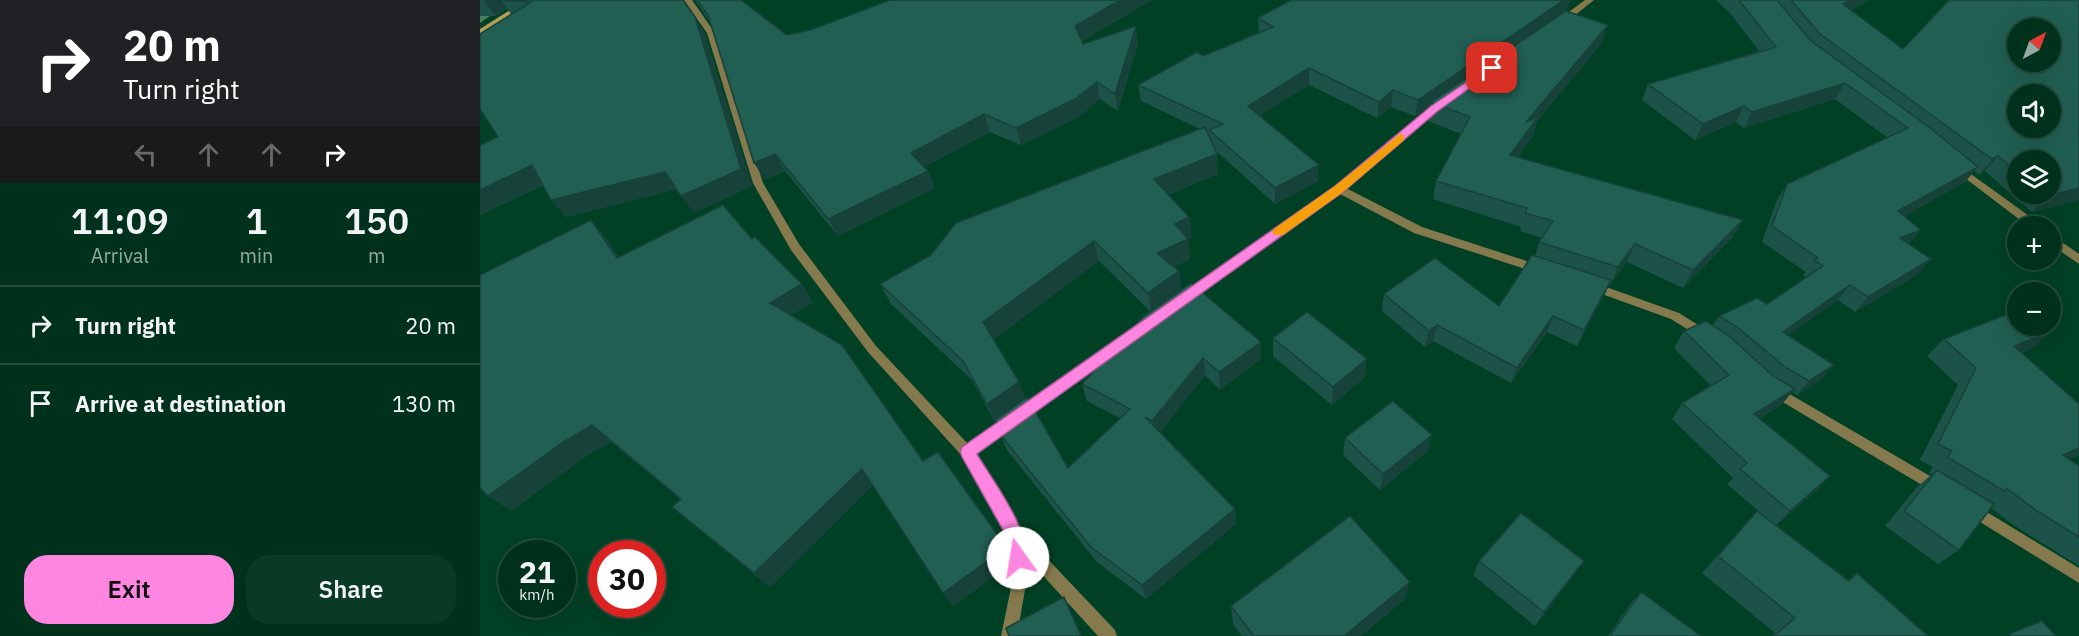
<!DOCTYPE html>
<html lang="en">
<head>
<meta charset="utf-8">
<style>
  body { margin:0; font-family:"IBM Plex Sans",sans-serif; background:#0a3925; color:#f1f3f6; height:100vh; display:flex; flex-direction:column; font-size:22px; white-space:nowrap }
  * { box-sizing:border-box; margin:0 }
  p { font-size:20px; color:#95a9a3 }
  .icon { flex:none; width:33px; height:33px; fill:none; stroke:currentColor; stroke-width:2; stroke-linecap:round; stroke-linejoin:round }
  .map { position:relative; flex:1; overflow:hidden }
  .sheet { display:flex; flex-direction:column; background:#00311c; width:480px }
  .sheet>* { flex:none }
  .hud { background:#202124; color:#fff; overflow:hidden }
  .needle { width:39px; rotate:41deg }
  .buttons { position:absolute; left:1527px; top:18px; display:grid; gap:12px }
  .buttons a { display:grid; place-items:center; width:54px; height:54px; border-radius:50%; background:#00311c; box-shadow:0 6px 24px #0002,0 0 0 2px #224c3b; font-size:30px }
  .speed { position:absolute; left:18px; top:540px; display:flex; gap:12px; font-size:30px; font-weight:700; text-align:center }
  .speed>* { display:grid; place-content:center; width:78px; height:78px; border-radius:50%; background:#00311c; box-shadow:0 6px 24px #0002,0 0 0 2px #224c3b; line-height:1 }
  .speed small { font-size:15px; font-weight:400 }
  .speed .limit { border:9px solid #d22; background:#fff; color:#111 }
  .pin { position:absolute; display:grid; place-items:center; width:51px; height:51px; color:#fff; margin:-26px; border-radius:12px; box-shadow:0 3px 9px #0006 }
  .me { position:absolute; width:66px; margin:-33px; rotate:347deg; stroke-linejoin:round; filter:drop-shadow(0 0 4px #0008) }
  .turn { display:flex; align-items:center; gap:21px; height:126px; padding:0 24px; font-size:27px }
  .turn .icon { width:78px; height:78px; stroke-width:2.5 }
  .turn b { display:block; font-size:42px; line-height:51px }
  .lanes { display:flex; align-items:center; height:57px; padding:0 24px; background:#0003; justify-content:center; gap:30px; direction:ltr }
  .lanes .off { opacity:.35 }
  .eta { display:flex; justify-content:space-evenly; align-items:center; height:102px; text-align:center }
  .eta b { font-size:36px; font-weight:600; line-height:42px }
  .action { display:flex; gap:12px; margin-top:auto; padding:12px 24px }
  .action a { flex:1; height:69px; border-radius:24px; background:#fe86e1; color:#111; font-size:24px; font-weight:600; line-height:69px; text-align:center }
  .action a+a { background:#0a3925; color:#f1f3f6 }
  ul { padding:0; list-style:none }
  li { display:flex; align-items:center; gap:18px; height:78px; padding:0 24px; border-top:2px solid #224c3b }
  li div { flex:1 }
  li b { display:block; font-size:22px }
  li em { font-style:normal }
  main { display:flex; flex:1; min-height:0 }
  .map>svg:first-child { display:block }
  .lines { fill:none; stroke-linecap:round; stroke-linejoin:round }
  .stream { fill:#45815f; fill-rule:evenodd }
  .minor { fill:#847a4d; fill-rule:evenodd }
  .secondary { fill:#b1a055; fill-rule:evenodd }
  .wall { fill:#1c5247; fill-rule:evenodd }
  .shaded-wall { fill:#174239 }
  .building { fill:#215f52; stroke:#174239; stroke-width:1.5; fill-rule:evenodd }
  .route { fill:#fe86e1; stroke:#a55792; stroke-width:1.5 }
  .slow { fill:#f59e0b }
</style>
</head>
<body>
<main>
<section class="sheet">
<div class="hud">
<div class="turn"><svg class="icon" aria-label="right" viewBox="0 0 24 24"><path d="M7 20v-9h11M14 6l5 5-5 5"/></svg><div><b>20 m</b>Turn right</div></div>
<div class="lanes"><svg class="icon off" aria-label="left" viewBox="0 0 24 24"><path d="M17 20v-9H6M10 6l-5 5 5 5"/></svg><svg class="icon off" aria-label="ahead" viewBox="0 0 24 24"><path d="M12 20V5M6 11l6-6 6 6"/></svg><svg class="icon off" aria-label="ahead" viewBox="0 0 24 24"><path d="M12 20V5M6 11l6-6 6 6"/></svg><svg class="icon" aria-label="right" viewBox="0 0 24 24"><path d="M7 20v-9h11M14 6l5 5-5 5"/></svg></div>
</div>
<div class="eta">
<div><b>11:09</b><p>Arrival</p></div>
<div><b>1</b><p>min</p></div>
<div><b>150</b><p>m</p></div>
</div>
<ul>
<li><svg class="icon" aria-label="right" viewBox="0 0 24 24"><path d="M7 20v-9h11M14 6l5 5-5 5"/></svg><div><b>Turn right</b></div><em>20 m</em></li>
<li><svg class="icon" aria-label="arrive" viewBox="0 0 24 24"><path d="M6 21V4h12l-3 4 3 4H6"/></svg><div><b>Arrive at destination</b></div><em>130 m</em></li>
</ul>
<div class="action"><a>Exit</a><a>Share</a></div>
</section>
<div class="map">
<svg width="1599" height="636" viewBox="0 0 1599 636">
  <rect width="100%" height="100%" fill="#004125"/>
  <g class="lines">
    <path class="stream" d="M 23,0 L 33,0 L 0,23 L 0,16 Z"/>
    <path class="minor" d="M 204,0 L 212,0 L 235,33 L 283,183 L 319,244 L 396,346 L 488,444 L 640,340 L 648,340 L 650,343 L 648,346 L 495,454 L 542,532 L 635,630 L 637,636 L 618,636 L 546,557 L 547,578 L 537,636 L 521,636 L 533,578 L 530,538 L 482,456 L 388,352 L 311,250 L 273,183 L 227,33 Z
      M 1105,0 L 1114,0 L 1084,24 L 1078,24 L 1078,20 Z
      M 962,100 L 965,101 L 965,105 L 866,188 L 942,227 L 1065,267 L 1067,270 L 1065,273 L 1061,274 L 934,233 L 860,194 L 711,301 L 703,301 L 701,298 L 703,295 L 855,186 Z
      M 1477,164 L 1559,223 L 1560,226 L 1548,226 L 1473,169 L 1472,167 L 1473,165 Z
      M 1570,234 L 1599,254 L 1599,264 L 1570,244 Z
      M 1112,282 L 1199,313 L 1231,333 L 1233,336 L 1231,339 L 1223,339 L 1191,319 L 1108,289 L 1106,286 Z
      M 1294,385 L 1462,483 L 1464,487 L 1462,491 L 1457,493 L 1452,491 L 1289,394 L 1288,390 L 1289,386 Z
      M 1492,503 L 1599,568 L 1599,583 L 1487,514 L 1485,509 L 1487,504 Z"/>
    <path class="secondary" d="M 46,0 L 56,0 L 0,36 L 0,29 Z"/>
  </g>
  <path class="wall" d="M 0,0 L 203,0 L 215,17 L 225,34 L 272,186 L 214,213 L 197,189 L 86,217 L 63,185 L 0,215 L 0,145 L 18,137 L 31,14 L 27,9 L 16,16 L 0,16 Z
    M 215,0 L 261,0 L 307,35 L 330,30 L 408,1 L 408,0 L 672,0 L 602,41 L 603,44 L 658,43 L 638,111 L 620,99 L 599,117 L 541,145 L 510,132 L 444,167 L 448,171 L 455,188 L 358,236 L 305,171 L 285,180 L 229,21 Z
    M 811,0 L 1090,0 L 1087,11 L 1122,43 L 1057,121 L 1053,136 L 1038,157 L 1263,220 L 1252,238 L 1203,288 L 1147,262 L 1130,285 L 1129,285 L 1124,296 L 1097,346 L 1067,332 L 1031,383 L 953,341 L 945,347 L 902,311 L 904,294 L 1019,306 L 1055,256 L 1059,242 L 1062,238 L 1040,231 L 1041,227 L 953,199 L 956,181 L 981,134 L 948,121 L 950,106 L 935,116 L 911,107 L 897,118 L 829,85 L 780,115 L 838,181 L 795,204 L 735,150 L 738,174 L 688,195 L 709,217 L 712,237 L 708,239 L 710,259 L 694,267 L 701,290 L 781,359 L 740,390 L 725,375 L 680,432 L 755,509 L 756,524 L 666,599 L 617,562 L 527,450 L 519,433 L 521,432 L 516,421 L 515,422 L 492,380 L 411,304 L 400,284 L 720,129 L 661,101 L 658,85 L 779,33 L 778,18 ZM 619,261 L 670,311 L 602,384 L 607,401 L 640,418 L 588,468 L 545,399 L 539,382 L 514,339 Z
    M 1236,0 L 1388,0 L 1371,10 L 1599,200 L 1552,212 L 1505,171 L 1499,175 L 1494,171 L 1485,182 L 1424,216 L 1429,244 L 1438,274 L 1375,312 L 1358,300 L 1308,335 L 1341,380 L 1317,395 L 1312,392 L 1301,405 L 1279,419 L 1350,476 L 1335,492 L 1296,525 L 1368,580 L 1377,573 L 1448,636 L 1292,636 L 1295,633 L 1222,573 L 1277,511 L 1283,515 L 1247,484 L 1253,478 L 1192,419 L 1202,403 L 1231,386 L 1194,348 L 1204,331 L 1233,325 L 1239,316 L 1287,304 L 1327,278 L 1323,275 L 1326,272 L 1282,242 L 1297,200 L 1307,184 L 1408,138 L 1355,99 L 1264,128 L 1256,122 L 1215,140 L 1162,100 L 1168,84 L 1279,51 L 1250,13 ZM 1538,160 L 1570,194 L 1538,194 Z
    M 126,238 L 139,257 L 272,239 L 322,284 L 333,302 L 311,315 L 443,461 L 521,540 L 529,554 L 530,565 L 473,606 L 393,485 L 290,587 L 192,507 L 201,500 L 131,442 L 105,457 L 31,511 Z
    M 1572,331 L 1552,348 L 1541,353 L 1599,455 L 1589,459 L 1599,466 L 1599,566 L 1535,526 L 1511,508 L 1479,550 L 1458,564 L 1405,526 L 1438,486 L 1452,474 L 1449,473 L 1453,467 L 1440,460 L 1478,385 L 1447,356 L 1464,339 Z
    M 793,338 L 885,377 L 852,405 L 793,356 Z
    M 865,438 L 948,451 L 900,490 L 863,455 Z
    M 999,561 L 1104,561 L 1094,575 L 1055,626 L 993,575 Z
    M 1161,592 L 1221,636 L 1128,636 L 1151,603 Z
    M 924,600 L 881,636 L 762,636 L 753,624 L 751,606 Z"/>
  <path class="shaded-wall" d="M 5,0 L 42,0 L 21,0 L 27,9 L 16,16 L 4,1 Z
    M 640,0 L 672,0 L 598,43 L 595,26 Z
    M 1083,0 L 1090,0 L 1087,11 L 951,102 L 950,106 L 935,116 L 938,100 Z
    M 1369,0 L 1388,0 L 1355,19 L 1363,4 Z
    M 215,17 L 225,34 L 272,186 L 214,213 L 201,196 Z
    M 1128,25 L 1122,43 L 1057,121 L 1053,136 L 1026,174 L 1030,155 L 1046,122 Z
    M 656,26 L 658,43 L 638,111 L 635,94 Z
    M 829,68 L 829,85 L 769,122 L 768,106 Z
    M 617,82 L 620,99 L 599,117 L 541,145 L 536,128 Z
    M 1365,83 L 1355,99 L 1264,128 L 1272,112 Z
    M 913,90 L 911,107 L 897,118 L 899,102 Z
    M 1264,106 L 1256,122 L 1215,140 L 1223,124 Z
    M 504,114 L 510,132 L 438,170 L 431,153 Z
    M 295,154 L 305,171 L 285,180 L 274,163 Z
    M 737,154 L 738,174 L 677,199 L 674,179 Z
    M 1518,156 L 1505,171 L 1499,175 L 1512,159 Z
    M 52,165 L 67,182 L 0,215 L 0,190 Z
    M 839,165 L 838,181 L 795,204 L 795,188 Z
    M 1498,167 L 1485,182 L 1406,227 L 1418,211 Z
    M 448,171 L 455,188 L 358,236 L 348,219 Z
    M 185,172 L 197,189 L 86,217 L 71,200 Z
    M 1599,188 L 1599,200 L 1552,212 L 1567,196 Z
    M 709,217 L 712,237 L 708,239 L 710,259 L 681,273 L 677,253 L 695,224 Z
    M 111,220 L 126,238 L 153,276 L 137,258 Z
    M 1263,220 L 1252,238 L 1203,288 L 1213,270 Z
    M 1441,230 L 1428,245 L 1420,238 Z
    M 614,241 L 619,261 L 512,341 L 503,322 Z
    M 1155,244 L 1147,262 L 1130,285 L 1138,267 Z
    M 1451,259 L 1438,274 L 1375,312 L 1388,297 Z
    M 699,271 L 702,291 L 671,312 L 668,293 Z
    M 1131,280 L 1124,296 L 1097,346 L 1104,330 Z
    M 322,284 L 333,302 L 303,320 L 290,303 Z
    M 1370,285 L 1358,300 L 1292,347 L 1303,332 Z
    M 1073,316 L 1067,332 L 1031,383 L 1037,368 Z
    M 957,325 L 953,341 L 945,347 L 949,331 Z
    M 1572,331 L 1552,348 L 1515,363 L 1534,346 Z
    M 781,342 L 781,359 L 740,390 L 739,372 Z
    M 723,358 L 725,375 L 676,438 L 672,421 Z
    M 887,359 L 885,377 L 852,405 L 853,387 Z
    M 1354,365 L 1341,380 L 1317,395 L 1329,381 Z
    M 539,382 L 546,400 L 515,422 L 507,404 Z
    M 1315,389 L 1301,405 L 1261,430 L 1274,414 Z
    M 112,425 L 131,442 L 105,457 L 31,511 L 8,496 L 85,441 Z
    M 952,435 L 948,451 L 900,490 L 903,474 Z
    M 1599,448 L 1599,455 L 1561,471 L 1583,455 Z
    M 382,469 L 394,484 L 290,587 L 274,573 Z
    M 1350,476 L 1335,492 L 1295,526 L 1310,511 Z
    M 755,509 L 756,524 L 666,599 L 662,585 Z
    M 521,540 L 529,554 L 530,565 L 473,606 L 463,593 Z
    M 1104,561 L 1094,575 L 1055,626 L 1064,612 Z
    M 930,582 L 924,600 L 881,636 L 864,636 Z"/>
  <path class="building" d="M 21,0 L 203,0 L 215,17 L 261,169 L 201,196 L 185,172 L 71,200 L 52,165 L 0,190 L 0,145 L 18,137 L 0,109 L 0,34 L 51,2 Z
    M 217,0 L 261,0 L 307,35 L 330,30 L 410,0 L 640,0 L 595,26 L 603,44 L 656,26 L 635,94 L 617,82 L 595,99 L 536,128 L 504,114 L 431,153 L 448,171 L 348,219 L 295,154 L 274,163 L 228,15 Z
    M 811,0 L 1084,0 L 938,100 L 913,90 L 899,102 L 829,68 L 768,106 L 839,165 L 795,188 L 729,130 L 743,124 L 658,85 L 717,52 L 723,56 L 793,27 L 778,18 Z
    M 1259,0 L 1297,0 L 1331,41 L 1454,131 L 1498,167 L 1418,211 L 1441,230 L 1420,238 L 1451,259 L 1388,297 L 1370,285 L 1303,332 L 1354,365 L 1329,381 L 1305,367 L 1257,327 L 1239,316 L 1277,298 L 1287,304 L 1343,266 L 1334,260 L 1338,258 L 1292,226 L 1307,184 L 1428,128 L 1365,83 L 1272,112 L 1264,106 L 1223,124 L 1168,84 L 1296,47 Z
    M 1311,0 L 1369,0 L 1363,4 L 1423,49 L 1469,0 L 1599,0 L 1599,188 L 1567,196 L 1564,194 L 1570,194 L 1570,160 L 1538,160 L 1538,172 L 1518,156 L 1512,159 L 1340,34 ZM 1538,28 L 1570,28 L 1570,62 L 1538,62 ZM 1538,94 L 1570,94 L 1570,128 L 1538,128 Z
    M 1086,11 L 1128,25 L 1046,122 L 1058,117 L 1030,155 L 1263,220 L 1213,270 L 1155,244 L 1138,267 L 1059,242 L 1073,221 L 1045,213 L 1047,208 L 956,181 L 990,117 L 951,102 Z
    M 725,127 L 737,154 L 674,179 L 709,217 L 695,224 L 708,239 L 677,253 L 699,271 L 668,293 L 614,241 L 503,322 L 539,382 L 507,404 L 483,361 L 400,284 L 451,255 L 476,223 Z
    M 243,205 L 272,239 L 275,237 L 322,284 L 290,303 L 362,345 L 443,461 L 458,452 L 521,540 L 521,551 L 463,593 L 382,469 L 274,573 L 192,507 L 201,499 L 112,425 L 85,441 L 8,496 L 0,488 L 0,275 L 111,220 L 137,258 Z
    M 1052,255 L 1131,280 L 1104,330 L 1073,316 L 1037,368 L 957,325 L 949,331 L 904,294 L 955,258 L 1019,306 Z
    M 711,283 L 781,342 L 739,372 L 723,358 L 672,421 L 665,417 L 755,509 L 662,585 L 611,547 L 519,433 L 522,432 L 515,420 L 547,397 L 588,468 L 650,409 L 602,384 L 663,317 Z
    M 1538,310 L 1538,326 L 1565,326 L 1572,331 L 1534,346 L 1599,404 L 1599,448 L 1583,455 L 1599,466 L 1599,537 L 1557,511 L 1526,488 L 1524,491 L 1467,457 L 1472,451 L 1458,444 L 1496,368 L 1464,339 Z
    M 827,312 L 887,359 L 853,387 L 793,338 Z
    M 1226,321 L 1248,335 L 1293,376 L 1315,389 L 1274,414 L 1350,476 L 1310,511 L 1260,469 L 1267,463 L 1202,403 L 1249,375 L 1204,331 Z
    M 913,401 L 952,435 L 903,474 L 865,438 Z
    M 1457,470 L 1514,504 L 1479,550 L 1424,511 Z
    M 1277,511 L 1369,581 L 1377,573 L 1448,636 L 1294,636 L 1315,618 L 1238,556 Z
    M 1041,513 L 1104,561 L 1064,612 L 999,561 Z
    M 870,516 L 930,582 L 864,636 L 774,636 L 751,606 Z
    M 1161,592 L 1221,636 L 1130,636 Z
    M 584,597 L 601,636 L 529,636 L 526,628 Z
    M 1562,621 L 1576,636 L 1531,636 L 1529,634 Z"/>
  <path class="route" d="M 1012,65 L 1017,68 L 1015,70 L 958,111 L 863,192 L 497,454 C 511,478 556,537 544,563 L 538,565 L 532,563 L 528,539 L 482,457 L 480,452 L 482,447 L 855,186 L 951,106 Z"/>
  <path class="slow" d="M 920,134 L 924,135 L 924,140 L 863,192 L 803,235 L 794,235 L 792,232 L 794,229 L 855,186 Z"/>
</svg>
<div class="buttons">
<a><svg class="needle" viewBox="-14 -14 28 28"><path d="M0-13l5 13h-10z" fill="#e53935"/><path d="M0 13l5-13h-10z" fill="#95a9a3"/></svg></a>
<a><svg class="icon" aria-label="sound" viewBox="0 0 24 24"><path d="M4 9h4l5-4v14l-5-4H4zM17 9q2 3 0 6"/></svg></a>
<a><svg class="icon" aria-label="layers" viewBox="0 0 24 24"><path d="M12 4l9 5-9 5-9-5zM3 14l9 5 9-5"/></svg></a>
<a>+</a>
<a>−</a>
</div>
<div class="speed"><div>21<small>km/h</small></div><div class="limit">30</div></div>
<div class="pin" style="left:1012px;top:68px;background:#d93025"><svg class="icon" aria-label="arrive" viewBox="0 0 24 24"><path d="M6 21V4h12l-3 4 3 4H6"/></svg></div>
<svg class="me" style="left:538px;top:558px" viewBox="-20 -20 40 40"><circle r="19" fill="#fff"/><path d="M0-13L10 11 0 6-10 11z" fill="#fe86e1"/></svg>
</div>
</main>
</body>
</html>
